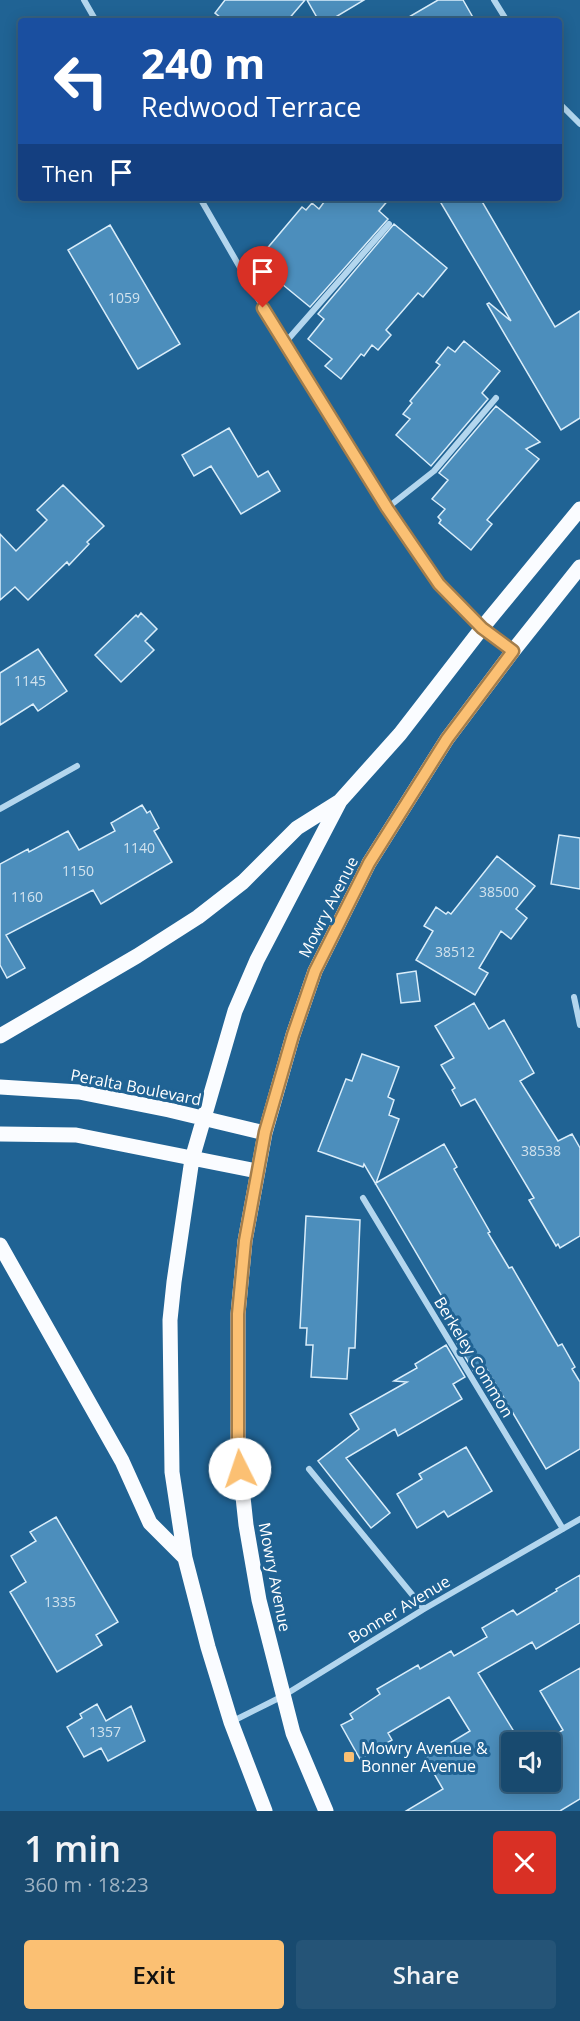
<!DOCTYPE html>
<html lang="en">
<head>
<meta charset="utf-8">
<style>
  body { margin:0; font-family:"Open Sans",sans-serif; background:#255477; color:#f1f3f6; height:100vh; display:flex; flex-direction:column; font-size:22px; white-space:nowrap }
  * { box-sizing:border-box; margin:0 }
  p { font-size:20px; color:#9fb3c3 }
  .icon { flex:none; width:33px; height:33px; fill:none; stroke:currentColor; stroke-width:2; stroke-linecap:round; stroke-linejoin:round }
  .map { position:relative; height:1811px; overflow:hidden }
  .details { display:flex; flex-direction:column; background:#184a6f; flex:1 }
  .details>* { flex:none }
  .top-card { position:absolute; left:18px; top:18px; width:544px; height:183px; border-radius:6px; box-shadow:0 3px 15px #0003,0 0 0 2px #366282; background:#1a4fa0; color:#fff; overflow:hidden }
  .buttons { position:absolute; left:501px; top:1732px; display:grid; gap:12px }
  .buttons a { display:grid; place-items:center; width:60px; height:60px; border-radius:6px; background:#184a6f; box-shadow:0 3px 15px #0003,0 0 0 2px #366282; font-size:30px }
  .pin { position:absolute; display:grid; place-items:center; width:51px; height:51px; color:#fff; margin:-62px -26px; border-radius:50% 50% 50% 0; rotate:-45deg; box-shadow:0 0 6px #0007 }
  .pin .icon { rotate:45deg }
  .me { position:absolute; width:66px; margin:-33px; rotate:356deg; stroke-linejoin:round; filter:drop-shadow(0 0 4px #0008) }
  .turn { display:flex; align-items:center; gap:21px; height:126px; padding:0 24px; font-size:27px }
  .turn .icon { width:78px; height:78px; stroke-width:2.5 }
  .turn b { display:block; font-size:42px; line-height:51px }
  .then { display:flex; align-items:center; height:57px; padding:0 24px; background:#0003; gap:12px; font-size:22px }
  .round { display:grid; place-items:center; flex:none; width:63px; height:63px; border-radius:6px; background:#255477 }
  .summary { display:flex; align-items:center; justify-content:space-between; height:102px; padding:0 24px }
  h1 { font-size:36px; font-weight:600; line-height:45px }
  .primary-button { display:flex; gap:12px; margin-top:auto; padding:12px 24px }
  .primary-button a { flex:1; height:69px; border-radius:6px; background:#fbc073; color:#111; font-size:24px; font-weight:600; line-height:69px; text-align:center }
  .primary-button a+a { background:#255477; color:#f1f3f6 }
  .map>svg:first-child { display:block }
  .building { fill:#4c8ebc; stroke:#d9edfa; stroke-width:1.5 }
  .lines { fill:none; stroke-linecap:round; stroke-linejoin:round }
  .minor { stroke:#b3d6ee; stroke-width:6 }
  .primary { stroke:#fafcff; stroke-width:15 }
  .route-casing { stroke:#a37d4b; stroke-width:15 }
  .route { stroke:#fbc073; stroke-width:10 }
  .poi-dot { fill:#fbc073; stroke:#206394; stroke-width:2 }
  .labels { text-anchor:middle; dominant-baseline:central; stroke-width:6; stroke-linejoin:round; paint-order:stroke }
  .number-label { font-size:14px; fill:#d2e3ee }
  .street-label { font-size:16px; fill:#fff; stroke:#206394 }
  .poi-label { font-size:16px; fill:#fff; stroke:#206394; text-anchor:start }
</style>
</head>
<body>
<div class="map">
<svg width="580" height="1811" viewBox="0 0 580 1811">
  <rect width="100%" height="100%" fill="#206394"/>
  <path class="building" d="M 225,0 L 305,0 L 287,21 L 225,21 L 215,13 Z
    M 307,0 L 364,0 L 329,21 L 319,21 Z
    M 438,0 L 463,0 L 475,21 L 402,21 Z
    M 327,198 L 390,198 L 379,211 L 388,219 L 310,307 L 271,275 L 280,264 L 265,251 L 302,207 L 306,210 L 312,203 L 319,209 Z
    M 438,198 L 480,198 L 555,327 L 580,311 L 580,418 L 561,430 L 487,304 L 489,303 L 511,321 Z
    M 394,224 L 447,268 L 423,297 L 418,293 L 386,330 L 391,335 L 378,350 L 372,345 L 364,356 L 361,354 L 341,379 L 325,366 L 332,359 L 308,339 L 324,319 L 318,314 Z
    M 110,225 L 180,344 L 138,369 L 68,250 Z
    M 464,341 L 500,371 L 482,393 L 488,399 L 431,466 L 396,435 L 410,419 L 403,414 L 412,403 L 410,401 L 440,365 L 436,362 L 448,347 L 455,352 Z
    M 496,406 L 540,442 L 526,449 L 539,459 L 487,520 L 492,524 L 471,550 L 439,523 L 441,520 L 438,517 L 445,509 L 432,499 L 448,480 L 439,473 Z
    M 229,428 L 258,477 L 268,471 L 280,491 L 241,514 L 211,466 L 194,476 L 182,455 Z
    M 63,485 L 104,526 L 87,542 L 89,544 L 69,565 L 67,562 L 28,600 L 15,587 L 0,600 L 0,534 L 16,551 L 47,520 L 37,510 Z
    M 141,613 L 157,629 L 145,641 L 154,650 L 121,682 L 95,655 L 136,615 L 138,617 Z
    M 38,649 L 67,691 L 38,711 L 33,704 L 0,725 L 0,673 Z
    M 142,805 L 147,813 L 150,811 L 159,828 L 154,831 L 172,862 L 101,904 L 93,890 L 6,935 L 25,968 L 7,978 L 0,965 L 0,864 L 28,849 L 29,852 L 68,831 L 79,850 L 115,831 L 111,823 Z
    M 559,835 L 580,838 L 580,889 L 551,884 Z
    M 497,856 L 535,886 L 516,909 L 527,918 L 511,939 L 501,931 L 479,968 L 488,973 L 475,995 L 416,960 L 433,931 L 424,926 L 436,907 L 446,914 L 448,912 L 451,914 Z
    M 416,971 L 420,1001 L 401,1003 L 397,974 Z
    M 474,1003 L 489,1029 L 504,1020 L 534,1073 L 520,1081 L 558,1141 L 572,1134 L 580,1148 L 580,1236 L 560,1248 L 558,1244 L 556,1246 L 529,1200 L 534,1198 L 475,1099 L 461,1106 L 452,1090 L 455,1088 L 441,1065 L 454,1058 L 435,1026 Z
    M 362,1054 L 399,1067 L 388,1097 L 394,1100 L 389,1115 L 399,1119 L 376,1183 L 444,1144 L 457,1167 L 454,1169 L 490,1232 L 488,1233 L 509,1268 L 512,1267 L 558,1346 L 562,1344 L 575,1367 L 572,1369 L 580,1382 L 580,1449 L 546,1469 L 485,1366 L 474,1372 L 455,1340 L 464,1334 L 364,1164 L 363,1167 L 318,1151 L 346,1079 L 352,1081 Z
    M 306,1216 L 360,1220 L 355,1348 L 349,1348 L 347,1379 L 311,1377 L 313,1345 L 306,1345 L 307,1328 L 300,1328 Z
    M 446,1345 L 465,1377 L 453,1384 L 462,1399 L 398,1436 L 395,1429 L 346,1458 L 390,1513 L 371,1528 L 318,1461 L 359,1429 L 350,1414 L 407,1382 L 394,1381 L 417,1368 L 415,1364 Z
    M 466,1447 L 492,1491 L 448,1517 L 444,1511 L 417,1528 L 397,1494 L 422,1479 L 419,1474 Z
    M 56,1517 L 118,1622 L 96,1635 L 102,1645 L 57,1672 L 10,1592 L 26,1582 L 11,1556 L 36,1541 L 30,1532 Z
    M 580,1575 L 580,1623 L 536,1649 L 532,1642 L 478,1673 L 521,1743 L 512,1743 L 512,1782 L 550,1782 L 550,1738 L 563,1730 L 540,1691 L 580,1668 L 580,1799 L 560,1811 L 406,1811 L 443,1789 L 425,1758 L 470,1731 L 449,1697 L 388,1733 L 392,1740 L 360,1759 L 341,1725 L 353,1719 L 350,1714 L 380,1694 L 377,1689 L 418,1665 L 420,1669 L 451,1651 L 454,1656 L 487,1637 L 482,1628 L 513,1610 L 517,1615 L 557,1591 L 556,1589 Z
    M 97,1704 L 106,1721 L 131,1706 L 145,1741 L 108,1761 L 101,1748 L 84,1757 L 67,1727 L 82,1718 L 80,1714 Z"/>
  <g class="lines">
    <path class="minor" d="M 84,0 L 96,21
      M 494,0 L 507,21
      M 560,104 L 580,124
      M 200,198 L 284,344 L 387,508 L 439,584 L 482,628 L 512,651
      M 284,344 L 389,224
      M 387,508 L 434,471 L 496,398
      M 0,809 L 77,766
      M 574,997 L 580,1025
      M 363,1198 L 563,1529
      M 309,1469 L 424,1609
      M 231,1722 L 283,1696 L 424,1609 L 580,1519"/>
    <path class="primary" d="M 0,1036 L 137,956 L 198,917 L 243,882 L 297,828 L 340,801
      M 0,1087 L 79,1092 L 169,1110 L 265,1133
      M 0,1134 L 76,1135 L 257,1171
      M 0,1245 L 122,1461 L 150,1523 L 185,1558
      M 265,1811 L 231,1722 L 208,1647 L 185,1558 L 172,1472 L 170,1320 L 174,1282 L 192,1159 L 235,1011 L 257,960 L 340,801 L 400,734 L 482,628 L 580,509
      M 326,1811 L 293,1733 L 259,1600 L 246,1525 L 238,1450 L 238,1314 L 245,1241 L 265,1133 L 293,1035 L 315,971 L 369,863 L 447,739 L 513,651 L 580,567"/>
  </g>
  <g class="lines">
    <defs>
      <path id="route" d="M 240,1469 L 238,1450 L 238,1314 L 245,1241 L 265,1132 L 293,1035 L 315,971 L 369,863 L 447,739 L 513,651 L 482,628 L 439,584 L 387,508 L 263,308"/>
    </defs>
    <use href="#route" class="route-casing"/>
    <use href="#route" class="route"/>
  </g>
  <rect class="poi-dot" x="343" y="1751" width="12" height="12" rx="3"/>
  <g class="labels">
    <g class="number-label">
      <text x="124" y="297">1059</text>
      <text x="30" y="680">1145</text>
      <text x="139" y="847">1140</text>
      <text x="78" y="870">1150</text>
      <text x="499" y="891">38500</text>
      <text x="27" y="896">1160</text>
      <text x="455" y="951">38512</text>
      <text x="541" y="1150">38538</text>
      <text x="60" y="1601">1335</text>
      <text x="105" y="1731">1357</text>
    </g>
    <g class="street-label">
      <text transform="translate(328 907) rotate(-63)">Mowry Avenue</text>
      <text transform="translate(136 1087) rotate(11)">Peralta Boulevard</text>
      <text transform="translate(474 1357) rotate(59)">Berkeley Common</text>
      <text transform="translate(275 1577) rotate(79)">Mowry Avenue</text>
      <text transform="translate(399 1609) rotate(-31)">Bonner Avenue</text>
    </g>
    <g class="poi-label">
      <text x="361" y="1748">Mowry Avenue &amp;<tspan x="361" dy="18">Bonner Avenue</tspan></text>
    </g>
  </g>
</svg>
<div class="buttons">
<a><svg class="icon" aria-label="sound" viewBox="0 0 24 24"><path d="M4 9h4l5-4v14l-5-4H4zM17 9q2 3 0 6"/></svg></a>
</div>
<div class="pin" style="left:263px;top:308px;background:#d93025"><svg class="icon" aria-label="arrive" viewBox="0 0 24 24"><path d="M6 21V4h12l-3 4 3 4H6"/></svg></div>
<svg class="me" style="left:240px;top:1469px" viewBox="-20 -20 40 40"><circle r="19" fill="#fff"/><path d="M0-13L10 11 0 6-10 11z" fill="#fbc073"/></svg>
<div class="top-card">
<div class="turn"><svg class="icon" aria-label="left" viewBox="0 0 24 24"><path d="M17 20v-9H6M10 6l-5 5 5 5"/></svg><div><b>240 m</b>Redwood Terrace</div></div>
<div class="then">Then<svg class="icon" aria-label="arrive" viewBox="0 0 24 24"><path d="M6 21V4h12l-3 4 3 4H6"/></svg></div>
</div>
</div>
<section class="details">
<div class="summary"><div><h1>1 min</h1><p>360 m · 18:23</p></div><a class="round" style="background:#d93025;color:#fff"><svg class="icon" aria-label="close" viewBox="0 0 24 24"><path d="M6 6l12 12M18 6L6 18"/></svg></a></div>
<div class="primary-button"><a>Exit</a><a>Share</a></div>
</section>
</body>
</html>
